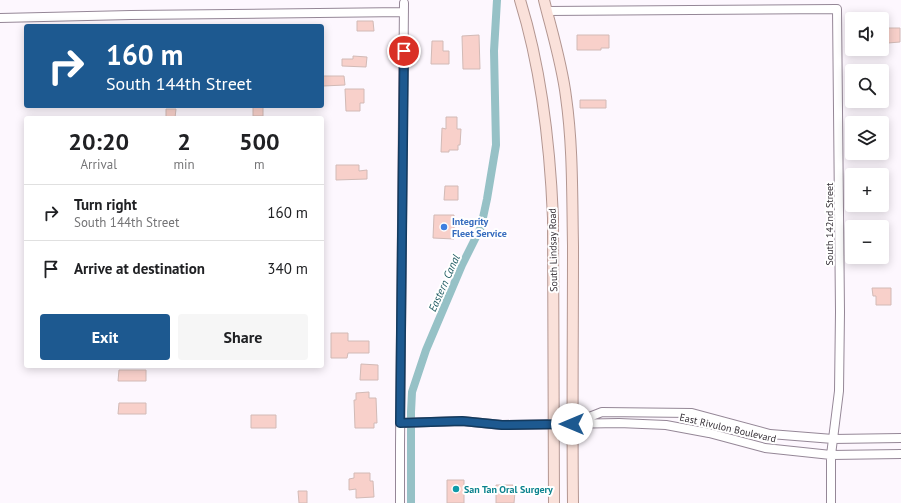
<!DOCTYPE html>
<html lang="en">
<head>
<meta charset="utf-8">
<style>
  body { margin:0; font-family:"PT Sans",sans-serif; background:#f6f6f6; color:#202124; height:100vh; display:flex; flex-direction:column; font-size:15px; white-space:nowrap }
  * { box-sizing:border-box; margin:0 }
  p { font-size:13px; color:#757577 }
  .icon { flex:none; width:22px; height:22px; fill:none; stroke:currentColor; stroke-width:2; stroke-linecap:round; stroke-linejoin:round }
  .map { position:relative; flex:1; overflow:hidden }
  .sheet { position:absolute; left:24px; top:116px; width:300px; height:252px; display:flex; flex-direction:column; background:#fff; border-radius:4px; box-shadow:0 2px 10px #0003 }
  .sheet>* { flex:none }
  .hud { position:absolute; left:24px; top:24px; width:300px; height:84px; border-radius:4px; box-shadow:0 2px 10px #0003; background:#1d5990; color:#fff; overflow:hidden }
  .fabs { position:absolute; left:845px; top:12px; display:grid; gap:8px }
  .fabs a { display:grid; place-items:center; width:44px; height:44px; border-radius:4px; background:#fff; box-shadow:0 2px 10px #0003; font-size:20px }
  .pin { position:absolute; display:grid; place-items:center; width:34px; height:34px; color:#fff; margin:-17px; border:2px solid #fff; border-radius:50%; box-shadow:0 1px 4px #0007 }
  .me { position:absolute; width:44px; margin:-22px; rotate:270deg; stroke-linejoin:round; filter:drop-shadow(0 0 3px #0008) }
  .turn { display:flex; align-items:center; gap:14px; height:84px; padding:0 16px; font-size:18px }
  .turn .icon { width:52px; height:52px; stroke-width:2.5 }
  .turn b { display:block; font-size:28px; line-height:34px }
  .eta { display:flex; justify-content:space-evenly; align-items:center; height:68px; text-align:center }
  .eta b { font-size:24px; font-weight:800; line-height:28px }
  .primary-button { display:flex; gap:8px; margin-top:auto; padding:8px 16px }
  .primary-button a { flex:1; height:46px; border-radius:4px; background:#1d5990; color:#fff; font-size:16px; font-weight:800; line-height:46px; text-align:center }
  .primary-button a+a { background:#f6f6f6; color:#202124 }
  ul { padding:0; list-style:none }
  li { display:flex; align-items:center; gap:12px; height:56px; padding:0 16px; border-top:1px solid #e0e0e0 }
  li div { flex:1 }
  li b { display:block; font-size:15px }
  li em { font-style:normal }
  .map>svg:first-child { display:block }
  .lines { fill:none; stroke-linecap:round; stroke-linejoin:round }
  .canal { stroke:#96c1c6; stroke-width:8 }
  .building { fill:#f8d0ca; stroke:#d2bab6 }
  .minor-casing { stroke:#958797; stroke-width:10 }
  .major-casing { stroke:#b39691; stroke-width:12 }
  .minor { stroke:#fff; stroke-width:8 }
  .major { stroke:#fae1da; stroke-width:10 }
  .route-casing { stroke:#133a5e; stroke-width:10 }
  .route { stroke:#1d5990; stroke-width:7 }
  .shop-dot { fill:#3f7fe0; stroke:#fff; stroke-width:1.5 }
  .culture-dot { fill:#0f9aa8; stroke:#fff; stroke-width:1.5 }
  .labels { text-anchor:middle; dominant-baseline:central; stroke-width:4; stroke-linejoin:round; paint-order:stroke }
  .shop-label { font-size:10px; font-weight:bold; fill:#366cbe; stroke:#fff; text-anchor:start }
  .street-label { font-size:10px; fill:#363037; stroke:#fff }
  .culture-label { font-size:10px; font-weight:bold; fill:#0d838f; stroke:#fff; text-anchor:start }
  .water-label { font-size:11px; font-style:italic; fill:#1f5a61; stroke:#fff }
</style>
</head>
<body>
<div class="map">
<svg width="901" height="503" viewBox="0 0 901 503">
  <rect width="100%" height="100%" fill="#fdf7fe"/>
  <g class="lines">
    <path class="canal" d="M 411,503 L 411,412 L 412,392 L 426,350 L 462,265 L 481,227 L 487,199 L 496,145 L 494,51 L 497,0"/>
  </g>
  <path class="building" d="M 357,21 L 373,21 L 374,31 L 357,31 Z
    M 882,28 L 900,28 L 900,42 L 888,43 L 888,34 L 882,34 Z
    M 479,35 L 480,69 L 463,69 L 462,36 Z
    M 577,35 L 609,35 L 609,48 L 601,48 L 601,50 L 577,50 Z
    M 432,41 L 443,41 L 443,51 L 449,51 L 449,64 L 431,64 Z
    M 353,56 L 367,57 L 366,67 L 342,66 L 342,59 L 353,59 Z
    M 323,76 L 344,76 L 345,85 L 323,86 Z
    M 345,89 L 364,89 L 364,103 L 360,103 L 360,111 L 346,111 Z
    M 580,100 L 606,100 L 606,108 L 580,108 Z
    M 253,106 L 263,106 L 263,116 L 253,116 Z
    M 166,109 L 176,109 L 175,118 L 166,118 Z
    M 446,117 L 457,117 L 457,129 L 461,129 L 460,145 L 458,145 L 458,150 L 449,150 L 449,152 L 441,152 L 442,128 L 446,129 Z
    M 336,165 L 359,165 L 359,171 L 367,170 L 367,179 L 336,180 Z
    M 445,186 L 458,186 L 458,200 L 444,200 Z
    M 434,215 L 454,215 L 454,239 L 433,238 Z
    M 872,288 L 891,288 L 891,305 L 876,305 L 876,296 L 873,296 Z
    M 331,333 L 348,333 L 348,341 L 369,341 L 369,353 L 348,353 L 347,358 L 331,358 Z
    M 361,364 L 378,365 L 378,380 L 360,380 Z
    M 119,370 L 146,370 L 146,381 L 118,381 Z
    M 369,392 L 369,398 L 376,398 L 377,423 L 374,423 L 374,428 L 355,428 L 354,400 L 356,400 L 356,393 Z
    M 119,403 L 146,403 L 146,414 L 118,414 Z
    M 251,415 L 276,415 L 276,428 L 251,428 Z
    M 354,473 L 370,473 L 370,481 L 373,481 L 374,497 L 356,498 L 356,489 L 349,490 L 349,479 L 354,478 Z
    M 447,480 L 464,480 L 464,503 L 447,503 Z
    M 496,485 L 513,485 L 513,492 L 515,492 L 514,503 L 496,503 Z
    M 298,491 L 307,491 L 307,503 L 299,503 Z"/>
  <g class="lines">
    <defs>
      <path id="minor" d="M 547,11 L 837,9 L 840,312 L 839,391 L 831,455 L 831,503
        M 0,18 L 131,15 L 404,12
        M 579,421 L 602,412 L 692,413 L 770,434 L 833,439 L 901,438
        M 400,423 L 462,421 L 502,425 L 619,423 L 666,425 L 709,433 L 765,448 L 831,455 L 901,454
        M 400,503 L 400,446 L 404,3"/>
      <path id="major" d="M 520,0 C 542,71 550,144 553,218 L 554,503
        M 544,0 C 552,32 562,64 566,97 C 573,146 572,196 573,246 C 573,331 572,417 573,503"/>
    </defs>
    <use href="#minor" class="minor-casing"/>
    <use href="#major" class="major-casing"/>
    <use href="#minor" class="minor"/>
    <use href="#major" class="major"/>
  </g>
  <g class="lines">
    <defs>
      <path id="route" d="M 404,51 L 400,423 L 462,421 L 502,425 L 572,424"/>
    </defs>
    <use href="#route" class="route-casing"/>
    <use href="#route" class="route"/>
  </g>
  <circle class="shop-dot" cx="444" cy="227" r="4"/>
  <circle class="culture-dot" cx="456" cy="489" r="4"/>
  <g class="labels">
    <g class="shop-label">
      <text x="452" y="221">Integrity<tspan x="452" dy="12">Fleet Service</tspan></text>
    </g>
    <g class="street-label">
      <text transform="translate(829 224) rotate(-90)">South 142nd Street</text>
      <text transform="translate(553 250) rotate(-91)">South Lindsay Road</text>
      <text transform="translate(728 428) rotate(13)">East Rivulon Boulevard</text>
    </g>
    <g class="culture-label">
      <text x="464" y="489">San Tan Oral Surgery</text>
    </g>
    <g class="water-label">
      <text transform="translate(444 283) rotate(-66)">Eastern Canal</text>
    </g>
  </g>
</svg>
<div class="fabs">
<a><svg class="icon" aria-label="sound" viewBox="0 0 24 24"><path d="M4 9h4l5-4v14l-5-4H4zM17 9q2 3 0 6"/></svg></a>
<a><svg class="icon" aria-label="search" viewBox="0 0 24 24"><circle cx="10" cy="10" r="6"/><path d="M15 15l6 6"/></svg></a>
<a><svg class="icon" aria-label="layers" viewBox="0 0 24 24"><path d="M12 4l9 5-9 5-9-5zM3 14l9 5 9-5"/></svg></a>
<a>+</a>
<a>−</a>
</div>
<div class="pin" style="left:404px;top:51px;background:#d93025"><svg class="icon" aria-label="arrive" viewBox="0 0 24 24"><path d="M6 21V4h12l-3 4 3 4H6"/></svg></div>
<svg class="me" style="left:572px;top:424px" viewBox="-20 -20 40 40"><circle r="19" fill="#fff"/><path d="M0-13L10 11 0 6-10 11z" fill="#1d5990"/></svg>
<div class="hud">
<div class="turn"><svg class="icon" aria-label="right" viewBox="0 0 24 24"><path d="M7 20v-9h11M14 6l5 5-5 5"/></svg><div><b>160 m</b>South 144th Street</div></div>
</div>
<section class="sheet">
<div class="eta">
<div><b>20:20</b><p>Arrival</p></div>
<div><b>2</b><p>min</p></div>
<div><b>500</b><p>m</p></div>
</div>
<ul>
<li><svg class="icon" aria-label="right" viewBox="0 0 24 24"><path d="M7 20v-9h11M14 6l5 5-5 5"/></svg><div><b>Turn right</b><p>South 144th Street</p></div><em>160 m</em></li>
<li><svg class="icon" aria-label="arrive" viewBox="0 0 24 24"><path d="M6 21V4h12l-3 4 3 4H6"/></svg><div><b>Arrive at destination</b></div><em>340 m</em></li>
</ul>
<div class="primary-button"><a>Exit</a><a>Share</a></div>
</section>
</div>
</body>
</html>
